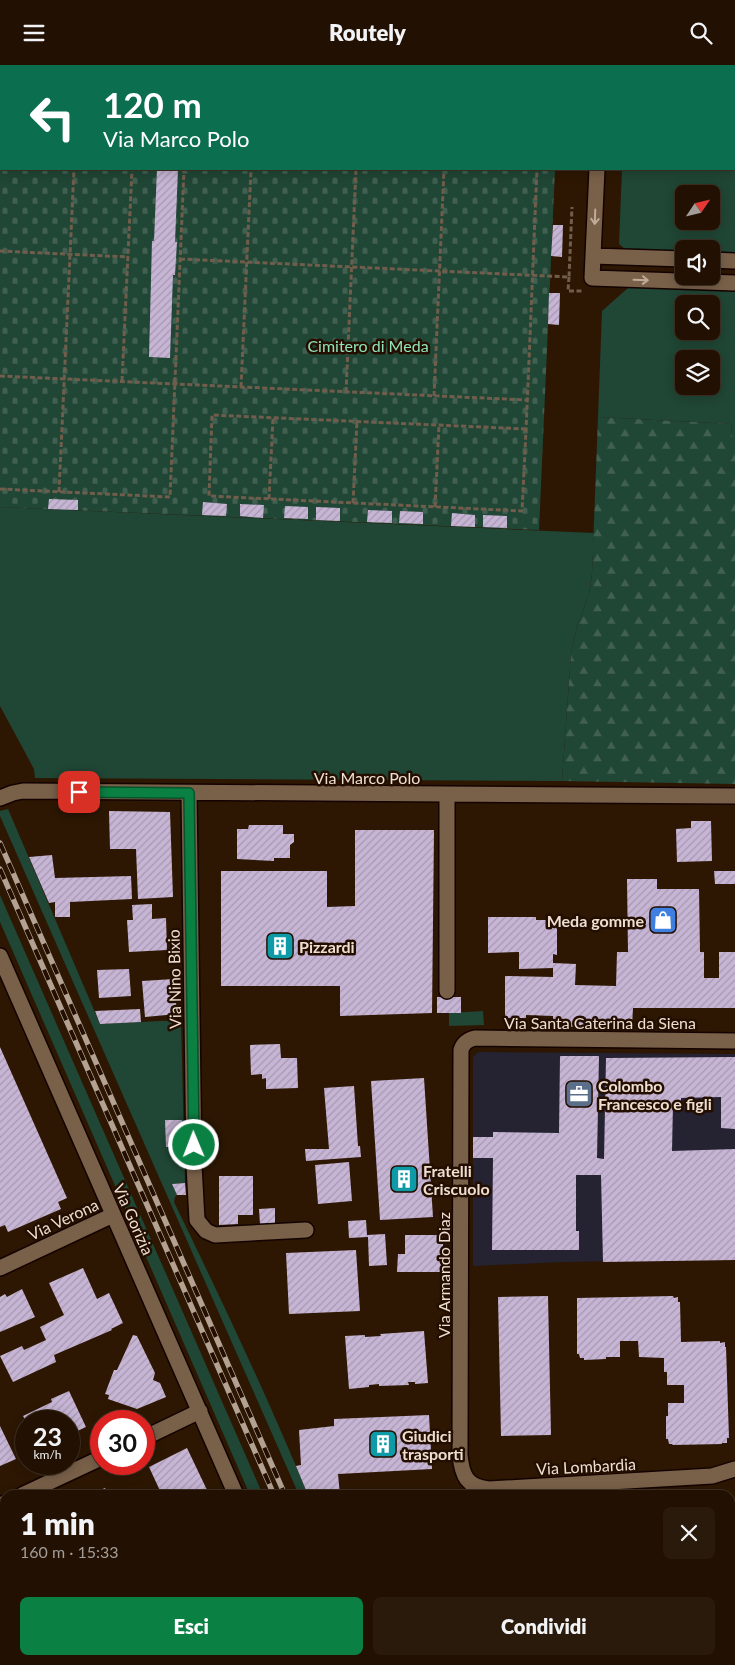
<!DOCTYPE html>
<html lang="it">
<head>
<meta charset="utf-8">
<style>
  body { margin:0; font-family:Lato,sans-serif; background:#2a1a0c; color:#f1f3f6; height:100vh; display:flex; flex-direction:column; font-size:19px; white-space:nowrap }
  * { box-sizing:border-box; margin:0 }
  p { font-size:16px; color:#a29d99 }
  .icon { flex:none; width:28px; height:28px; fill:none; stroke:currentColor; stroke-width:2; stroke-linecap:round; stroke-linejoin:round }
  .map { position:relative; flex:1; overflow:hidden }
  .sheet { position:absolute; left:0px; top:1425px; width:735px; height:175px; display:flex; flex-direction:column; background:#221102; border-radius:15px 15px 0 0; box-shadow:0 2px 12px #0003,0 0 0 1px #3f3124 }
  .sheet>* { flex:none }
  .hud { position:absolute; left:0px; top:0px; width:735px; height:105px; box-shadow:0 2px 12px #0003,0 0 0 1px #3f3124; background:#0b6e4f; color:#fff; overflow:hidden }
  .needle { width:32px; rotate:55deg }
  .controls { position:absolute; left:675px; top:120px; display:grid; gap:10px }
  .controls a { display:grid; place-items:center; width:45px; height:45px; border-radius:8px; background:#221102; box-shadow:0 2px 12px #0003,0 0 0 1px #3f3124; font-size:25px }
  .speed { position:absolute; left:15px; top:1345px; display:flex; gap:10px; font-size:25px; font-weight:700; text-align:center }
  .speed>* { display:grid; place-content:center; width:65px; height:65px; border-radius:50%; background:#221102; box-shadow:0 2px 12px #0003,0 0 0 1px #3f3124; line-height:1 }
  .speed small { font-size:12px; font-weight:400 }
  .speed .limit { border:8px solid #d22; background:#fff; color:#111 }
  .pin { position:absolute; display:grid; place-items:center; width:42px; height:42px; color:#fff; margin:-21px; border-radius:10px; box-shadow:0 2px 8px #0006 }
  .me { position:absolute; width:55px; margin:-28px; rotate:359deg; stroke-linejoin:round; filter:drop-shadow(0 0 4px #0008) }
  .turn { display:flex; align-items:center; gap:18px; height:105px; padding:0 20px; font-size:22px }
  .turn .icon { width:65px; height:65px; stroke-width:2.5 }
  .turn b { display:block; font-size:35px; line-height:42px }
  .round { display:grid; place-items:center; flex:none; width:52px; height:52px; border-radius:8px; background:#2a1a0c }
  .summary { display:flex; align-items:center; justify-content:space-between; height:85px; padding:0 20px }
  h1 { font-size:30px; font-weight:800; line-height:38px }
  .button { display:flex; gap:10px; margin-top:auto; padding:10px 20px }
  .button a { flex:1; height:58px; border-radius:8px; background:#0b8043; color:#fff; font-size:20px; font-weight:800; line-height:58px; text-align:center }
  .button a+a { background:#2a1a0c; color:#f1f3f6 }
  header { display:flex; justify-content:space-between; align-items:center; height:65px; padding:0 20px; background:#221102; font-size:22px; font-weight:800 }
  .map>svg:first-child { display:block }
  .commercial { fill:#252232 }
  .grass { fill:#204635; fill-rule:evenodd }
  .forest { fill:url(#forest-firs) }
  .cemetery { fill:url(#cemetery-stones) }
  .building { fill:url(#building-hatch) }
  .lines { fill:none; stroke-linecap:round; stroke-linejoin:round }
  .minor-casing { stroke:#140300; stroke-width:18 }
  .path { stroke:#715d4c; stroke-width:3; stroke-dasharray:5 2.5; stroke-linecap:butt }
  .minor { stroke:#796049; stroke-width:15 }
  .rail-casing { stroke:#b3a192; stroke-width:5.5 }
  .rail { stroke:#230e00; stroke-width:4; stroke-dasharray:11; stroke-linecap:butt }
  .oneway { stroke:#bfac9b }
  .route-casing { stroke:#07532c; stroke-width:12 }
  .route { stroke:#0b8043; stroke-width:9 }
  .labels { text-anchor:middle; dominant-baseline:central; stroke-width:5; stroke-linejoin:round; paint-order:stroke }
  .park-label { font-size:16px; fill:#90e3ba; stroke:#230e00 }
  .street-label { font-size:16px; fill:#eedfd2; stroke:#230e00 }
  .poi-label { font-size:16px; font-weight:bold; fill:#eedfd2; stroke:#230e00; text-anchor:start }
</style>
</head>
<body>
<header><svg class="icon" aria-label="menu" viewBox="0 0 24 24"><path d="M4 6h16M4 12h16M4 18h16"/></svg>Routely<svg class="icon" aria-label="search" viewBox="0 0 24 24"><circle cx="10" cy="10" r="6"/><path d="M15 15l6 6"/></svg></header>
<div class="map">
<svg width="735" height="1600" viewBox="0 0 735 1600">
  <defs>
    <pattern id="forest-firs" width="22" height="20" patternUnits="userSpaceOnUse" patternTransform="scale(1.25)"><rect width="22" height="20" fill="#204635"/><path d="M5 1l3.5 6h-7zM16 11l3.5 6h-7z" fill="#416051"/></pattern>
    <pattern id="cemetery-stones" width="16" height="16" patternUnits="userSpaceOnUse" patternTransform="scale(1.25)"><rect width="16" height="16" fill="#204635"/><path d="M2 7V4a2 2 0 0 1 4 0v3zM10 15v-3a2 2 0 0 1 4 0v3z" fill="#416051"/></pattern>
    <pattern id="building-hatch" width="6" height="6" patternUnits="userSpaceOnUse" patternTransform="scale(1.25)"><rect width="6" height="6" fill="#c7b5d5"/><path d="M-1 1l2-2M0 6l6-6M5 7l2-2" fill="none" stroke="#a798b0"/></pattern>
  </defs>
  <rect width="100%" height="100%" fill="#2d1703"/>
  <path class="commercial" d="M 478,987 L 735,989 L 735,1194 L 563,1197 L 473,1201 L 473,992 Z"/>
  <path class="grass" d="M 627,0 L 735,0 L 735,189 L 711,188 L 711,184 L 684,184 L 684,187 L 625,184 L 619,179 L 622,104 L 734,104 L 734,1 L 627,1 ZM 684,129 L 711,129 L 711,156 L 684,156 Z
    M 629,222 L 735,225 L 735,372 L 732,372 L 731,359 L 598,352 L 602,246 ZM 684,239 L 711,239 L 711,266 L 684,266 ZM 684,294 L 711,294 L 711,321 L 684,321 Z
    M 0,442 L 594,468 L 592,508 L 589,530 L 577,561 L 571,588 L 562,716 L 35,713 L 34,704 L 0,641 Z
    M 8,744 L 100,959 L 181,955 L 185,1118 L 172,1119 L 177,1130 L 175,1132 L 174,1137 C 221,1234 267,1330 308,1430 L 299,1430 L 0,751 L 0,746 Z
    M 0,830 L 263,1430 L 250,1430 L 0,857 Z
    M 483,946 L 484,960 L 449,961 L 449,948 Z
    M 211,1595 L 293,1595 L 295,1600 L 200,1600 Z
    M 372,1595 L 472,1595 L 473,1600 L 374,1600 Z"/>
  <path class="forest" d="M 598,352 L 731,359 L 732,371 L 735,372 L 735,719 L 562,716 L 571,588 L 577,561 L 589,530 L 592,509 Z"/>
  <path class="cemetery" d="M 0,0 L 198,0 L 1,1 L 1,104 L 555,104 L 539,465 L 0,442 Z"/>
  <path class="building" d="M 157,104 L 178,104 L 175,177 L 177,177 L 175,210 L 173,210 L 170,293 L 149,292 L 152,176 L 154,176 Z
    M 553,160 L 563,160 L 562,192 L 551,191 Z
    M 549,228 L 560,228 L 559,260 L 548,259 Z
    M 49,434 L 78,435 L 78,445 L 48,444 Z
    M 203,437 L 227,439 L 226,451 L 202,450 Z
    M 240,439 L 264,440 L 263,453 L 240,451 Z
    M 285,441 L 308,442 L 308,454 L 284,453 Z
    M 316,442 L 340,443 L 340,456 L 316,455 Z
    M 368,445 L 392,446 L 392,458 L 367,457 Z
    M 400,446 L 423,447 L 423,459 L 399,458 Z
    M 452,448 L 475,450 L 475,462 L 451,461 Z
    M 483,450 L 507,451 L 507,463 L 483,462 Z
    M 109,746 L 170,747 L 173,832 L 138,834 L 136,784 L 110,784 Z
    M 691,756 L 711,756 L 712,796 L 677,797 L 676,764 L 691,763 Z
    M 249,760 L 283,760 L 283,769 L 294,769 L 294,777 L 290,780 L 290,793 L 274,793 L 274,796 L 237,794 L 237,764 L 248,764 Z
    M 355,765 L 434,765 L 432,948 L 340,951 L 340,921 L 221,921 L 221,806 L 327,806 L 327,842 L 355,841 Z
    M 52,790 L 55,813 L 131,811 L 132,834 L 70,837 L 70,852 L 55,852 L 55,837 L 49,838 L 29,792 Z
    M 714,806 L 735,806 L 735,819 L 715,819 Z
    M 627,814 L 657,814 L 657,824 L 699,824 L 700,887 L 704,887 L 704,913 L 719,913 L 719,887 L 735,887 L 735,943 L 633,943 L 632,961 L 553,962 L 553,951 L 526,950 L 526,953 L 505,953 L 505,911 L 553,912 L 553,903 L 519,904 L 519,887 L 488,888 L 488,852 L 536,852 L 536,855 L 557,855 L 557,890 L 553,889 L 553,898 L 576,899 L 575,920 L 616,921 L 617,887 L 628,887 Z
    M 152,839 L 152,854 L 166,853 L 167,885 L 129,887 L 127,855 L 133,855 L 132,840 Z
    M 129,904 L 131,931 L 99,933 L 97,905 Z
    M 174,914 L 177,949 L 145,952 L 142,916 Z
    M 437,932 L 461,932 L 461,948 L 437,948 Z
    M 140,944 L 141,957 L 100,959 L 95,946 Z
    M 280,979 L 281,993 L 297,993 L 298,1023 L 266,1024 L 266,1013 L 262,1014 L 262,1009 L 251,1010 L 250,980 Z
    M 0,982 L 67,1133 L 58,1137 L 61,1144 L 8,1167 L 5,1160 L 0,1162 Z
    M 560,991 L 599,991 L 597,1093 L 604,1094 L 606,993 L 735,992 L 735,1064 L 721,1063 L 721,1032 L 681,1033 L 681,1038 L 673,1038 L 672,1086 L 735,1084 L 735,1195 L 603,1197 L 601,1110 L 576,1110 L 576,1166 L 579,1166 L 579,1185 L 492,1185 L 493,1093 L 473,1093 L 473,1072 L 493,1072 L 493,1067 L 559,1068 Z
    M 424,1013 L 433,1152 L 380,1155 L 371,1016 Z
    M 354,1021 L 358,1081 L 360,1081 L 361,1092 L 306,1096 L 305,1084 L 329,1084 L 324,1023 Z
    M 165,1055 L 182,1055 L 183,1082 L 166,1082 Z
    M 349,1097 L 352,1136 L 318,1139 L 315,1100 Z
    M 219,1111 L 253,1111 L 253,1150 L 238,1150 L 238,1159 L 219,1160 Z
    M 185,1118 L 186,1130 L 177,1130 L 172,1119 Z
    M 275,1143 L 275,1158 L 260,1159 L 259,1144 Z
    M 366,1155 L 367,1170 L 385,1169 L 387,1200 L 369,1201 L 368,1172 L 349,1173 L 348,1156 Z
    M 405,1170 L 443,1170 L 443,1207 L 397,1207 L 398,1189 L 405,1189 Z
    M 356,1185 L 360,1246 L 289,1249 L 286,1188 Z
    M 83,1203 L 97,1234 L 109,1228 L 123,1258 L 111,1264 L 112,1265 L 54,1290 L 56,1297 L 13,1317 L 0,1291 L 22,1281 L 24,1285 L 46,1275 L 40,1262 L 64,1250 L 49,1218 Z
    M 22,1224 L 35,1252 L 0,1267 L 0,1232 L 5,1229 L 7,1232 Z
    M 548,1231 L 551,1370 L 501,1371 L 498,1232 Z
    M 673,1231 L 674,1233 L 678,1232 L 678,1237 L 680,1237 L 681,1277 L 720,1276 L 720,1278 L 725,1277 L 725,1282 L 726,1282 L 729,1373 L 727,1373 L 727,1378 L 722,1378 L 722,1379 L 673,1380 L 672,1379 L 669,1379 L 668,1374 L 666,1374 L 666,1351 L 668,1351 L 668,1338 L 684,1338 L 684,1320 L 667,1320 L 667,1307 L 664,1307 L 664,1293 L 639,1292 L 638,1276 L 620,1276 L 620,1292 L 606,1292 L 606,1294 L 584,1295 L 584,1293 L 580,1293 L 579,1289 L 577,1289 L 577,1233 Z
    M 424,1266 L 428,1318 L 415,1319 L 415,1317 L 408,1317 L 409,1320 L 379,1321 L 379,1319 L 369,1320 L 369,1322 L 349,1324 L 345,1271 L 365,1270 L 365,1272 L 381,1271 L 380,1269 Z
    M 133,1270 L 137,1271 L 155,1308 L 153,1315 L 160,1318 L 166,1332 L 137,1344 L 108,1334 L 109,1330 L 105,1329 L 114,1305 L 117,1305 Z
    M 69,1326 L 86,1362 L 69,1370 L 69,1356 L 26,1356 L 23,1351 L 52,1337 L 51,1334 Z
    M 429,1350 L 432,1404 L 338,1409 L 340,1430 L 308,1430 L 296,1401 L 301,1400 L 299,1365 L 334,1361 L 334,1354 Z
    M 0,1361 L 16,1394 L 0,1401 Z
    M 187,1383 L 207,1425 L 196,1430 L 162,1430 L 149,1402 Z
    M 105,1423 L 108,1430 L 89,1430 Z
    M 436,1426 L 436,1430 L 368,1430 L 368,1428 Z
    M 5,1466 L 5,1492 L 0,1482 L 0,1468 Z
    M 0,1508 L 5,1519 L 5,1538 L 0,1541 Z
    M 37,1595 L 73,1595 L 63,1600 L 40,1600 Z
    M 74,1595 L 100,1595 L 90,1600 L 77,1600 Z
    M 472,1595 L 557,1595 L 558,1600 L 473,1600 Z
    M 607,1595 L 699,1595 L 700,1600 L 601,1600 L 600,1597 L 607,1597 Z"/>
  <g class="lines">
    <defs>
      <path id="minor" d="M 601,1 L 601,0
        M 597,104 L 592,213 L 735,218
        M 593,191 L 684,194
        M 711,195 L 735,196
        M 189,728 L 194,1100 L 197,1155 L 206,1166 L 215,1170 L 306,1165
        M 0,733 L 13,728 L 23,726 L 735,731
        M 0,891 L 236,1430
        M 447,926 L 447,730
        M 735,976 L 475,973 C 467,975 463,978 461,985 L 460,1390 C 462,1411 467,1422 489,1424 L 712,1411 L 735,1404
        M 0,1203 L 113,1150
        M 144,1373 L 200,1346
        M 22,1430 L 101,1393
        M 0,1440 L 5,1438
        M 309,1595 L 311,1600
        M 160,1600 L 170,1595"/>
    </defs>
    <use href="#minor" class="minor-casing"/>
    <path class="path" d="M 78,1 L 78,0
      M 189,1 L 189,0
      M 0,62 L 1,62
      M 0,186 L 128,192
      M 180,194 L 569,212 L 572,142
      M 569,212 L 568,226 L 583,226
      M 0,311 L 527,335
      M 122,316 L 132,104
      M 241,322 L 251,104
      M 346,327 L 356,104
      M 434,331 L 444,104
      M 526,364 L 212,350 L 209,431 L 522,446 C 528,332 532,218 537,104
      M 0,424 L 170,432 L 184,104
      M 59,427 L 74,104
      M 269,434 L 273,353
      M 353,438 L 357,356
      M 435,442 L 439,360"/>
    <use href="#minor" class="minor"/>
    <defs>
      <path id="rail" d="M 0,778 L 285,1430
        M 0,804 L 274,1430
        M 347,1595 L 349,1600
        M 358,1595 L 360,1600"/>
    </defs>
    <use href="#rail" class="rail-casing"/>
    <use href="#rail" class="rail"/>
  </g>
  <defs><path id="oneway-shaft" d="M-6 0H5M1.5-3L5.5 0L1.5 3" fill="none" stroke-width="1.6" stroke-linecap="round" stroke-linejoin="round" transform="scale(1.25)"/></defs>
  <g class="oneway">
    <use href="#oneway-shaft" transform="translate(595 152) rotate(92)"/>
    <use href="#oneway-shaft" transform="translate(641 215) rotate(2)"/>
  </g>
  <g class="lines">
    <defs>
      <path id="route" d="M 79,727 L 189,728 L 194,1080"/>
    </defs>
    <use href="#route" class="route-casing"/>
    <use href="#route" class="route"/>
  </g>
  <defs>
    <symbol id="shop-square" viewBox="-11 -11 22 22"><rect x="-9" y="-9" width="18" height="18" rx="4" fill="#3f7fe0" stroke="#230e00"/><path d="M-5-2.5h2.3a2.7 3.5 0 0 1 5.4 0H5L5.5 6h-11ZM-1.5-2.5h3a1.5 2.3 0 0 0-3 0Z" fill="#fff"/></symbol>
    <symbol id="building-square" viewBox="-11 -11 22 22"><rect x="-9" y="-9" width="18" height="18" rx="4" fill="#0f9aa8" stroke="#230e00"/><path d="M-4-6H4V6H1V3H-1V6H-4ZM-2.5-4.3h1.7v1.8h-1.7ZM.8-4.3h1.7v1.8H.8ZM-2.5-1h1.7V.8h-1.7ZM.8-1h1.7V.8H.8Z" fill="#fff"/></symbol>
    <symbol id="office-square" viewBox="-11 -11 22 22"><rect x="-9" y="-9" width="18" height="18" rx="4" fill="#5c6f8a" stroke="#230e00"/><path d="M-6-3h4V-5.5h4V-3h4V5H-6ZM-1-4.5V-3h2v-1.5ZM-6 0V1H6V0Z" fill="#fff"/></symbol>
  </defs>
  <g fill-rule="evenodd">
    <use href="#shop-square" x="647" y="839" width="32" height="32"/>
    <use href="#building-square" x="264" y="865" width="32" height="32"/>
    <use href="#office-square" x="563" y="1013" width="32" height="32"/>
    <use href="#building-square" x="388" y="1098" width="32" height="32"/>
    <use href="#building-square" x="367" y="1363" width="32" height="32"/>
  </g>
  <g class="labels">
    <g class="park-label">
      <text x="368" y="280">Cimitero di Meda</text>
    </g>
    <g class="street-label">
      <text x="367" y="712">Via Marco Polo</text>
      <text transform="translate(174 914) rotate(-91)">Via Nino Bixio</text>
      <text x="600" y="957">Via Santa Caterina da Siena</text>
      <text transform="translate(63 1154) rotate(-25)">Via Verona</text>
      <text transform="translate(134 1154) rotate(66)">Via Gorizia</text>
      <text transform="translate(443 1210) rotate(-90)">Via Armando Diaz</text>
      <text transform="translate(586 1401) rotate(-3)">Via Lombardia</text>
    </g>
    <g class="poi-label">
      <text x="644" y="855" text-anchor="end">Meda gomme</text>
      <text x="299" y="881">Pizzardi</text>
      <text x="598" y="1020">Colombo<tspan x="598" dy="18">Francesco e figli</tspan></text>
      <text x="423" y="1105">Fratelli<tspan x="423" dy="18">Criscuolo</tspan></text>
      <text x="402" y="1370">Giudici<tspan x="402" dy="18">trasporti</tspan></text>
    </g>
  </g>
</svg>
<div class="controls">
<a><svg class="needle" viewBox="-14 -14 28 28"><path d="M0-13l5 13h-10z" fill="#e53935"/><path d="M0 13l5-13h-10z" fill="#a29d99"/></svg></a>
<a><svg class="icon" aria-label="sound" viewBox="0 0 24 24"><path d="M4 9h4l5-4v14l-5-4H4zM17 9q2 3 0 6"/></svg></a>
<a><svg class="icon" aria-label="search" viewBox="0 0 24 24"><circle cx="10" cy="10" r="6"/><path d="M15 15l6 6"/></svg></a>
<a><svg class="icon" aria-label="layers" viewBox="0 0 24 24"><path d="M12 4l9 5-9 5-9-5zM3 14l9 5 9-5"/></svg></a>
</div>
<div class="speed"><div>23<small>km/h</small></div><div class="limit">30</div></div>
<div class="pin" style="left:79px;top:727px;background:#d93025"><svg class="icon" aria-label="arrive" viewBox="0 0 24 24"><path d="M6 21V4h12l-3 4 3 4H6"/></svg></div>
<svg class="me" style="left:194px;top:1080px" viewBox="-20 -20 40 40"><circle r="17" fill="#0b8043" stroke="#fff" stroke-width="3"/><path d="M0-11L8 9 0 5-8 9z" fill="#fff"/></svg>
<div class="hud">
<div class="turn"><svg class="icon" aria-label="left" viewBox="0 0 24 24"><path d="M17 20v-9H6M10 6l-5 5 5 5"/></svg><div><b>120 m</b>Via Marco Polo</div></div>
</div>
<section class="sheet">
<div class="summary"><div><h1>1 min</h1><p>160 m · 15:33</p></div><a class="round"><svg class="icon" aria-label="close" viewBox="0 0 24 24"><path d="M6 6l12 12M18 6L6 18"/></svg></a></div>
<div class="button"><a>Esci</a><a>Condividi</a></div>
</section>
</div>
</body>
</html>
